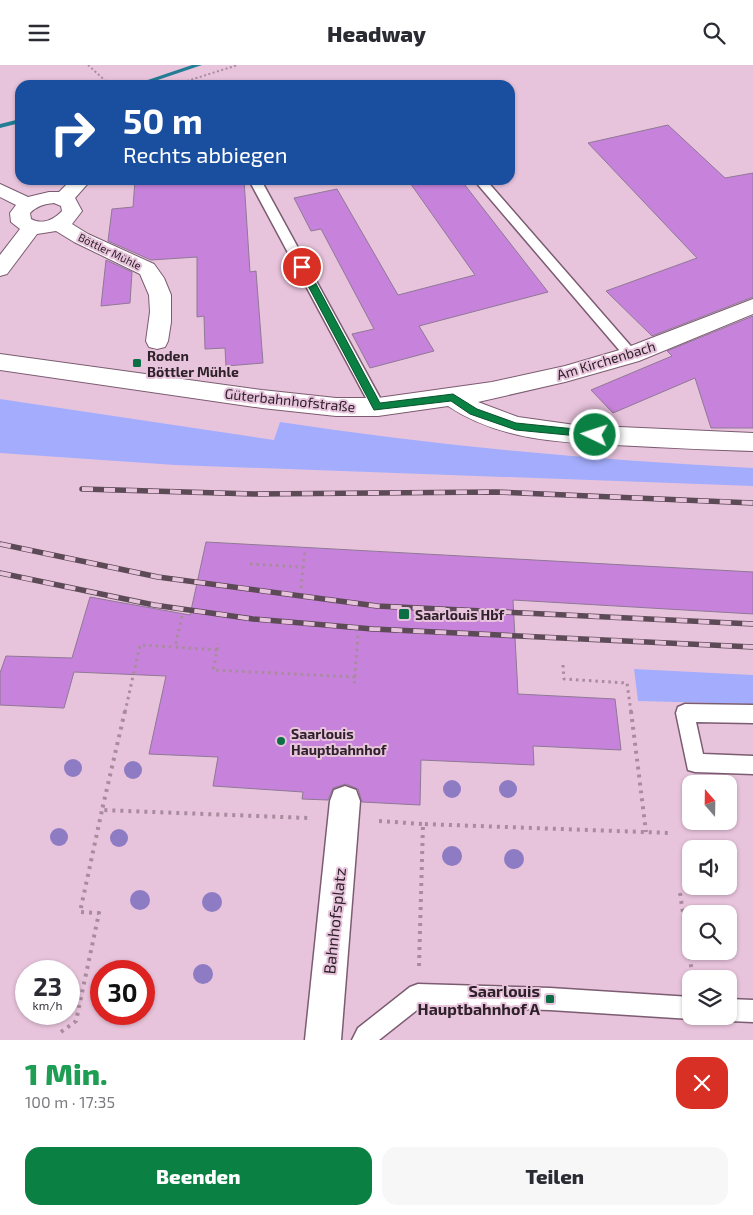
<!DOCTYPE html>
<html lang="de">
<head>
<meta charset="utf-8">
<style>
  body { margin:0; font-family:"Exo 2",sans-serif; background:#f7f7f7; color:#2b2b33; height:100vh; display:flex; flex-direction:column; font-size:19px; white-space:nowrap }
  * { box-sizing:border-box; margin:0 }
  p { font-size:16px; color:#7c7c81 }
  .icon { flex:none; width:28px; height:28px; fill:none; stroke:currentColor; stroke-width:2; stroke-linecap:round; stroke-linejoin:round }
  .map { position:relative; height:975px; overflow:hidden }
  .drawer { display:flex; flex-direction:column; background:#fff; flex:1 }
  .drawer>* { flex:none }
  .banner { position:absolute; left:15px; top:15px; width:500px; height:105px; border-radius:15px; box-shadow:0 1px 4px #0004; background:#1a4fa0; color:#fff; overflow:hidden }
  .needle { width:32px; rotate:340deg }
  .controls { position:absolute; left:682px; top:710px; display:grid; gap:10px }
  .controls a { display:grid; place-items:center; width:55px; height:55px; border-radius:10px; background:#fff; box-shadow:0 1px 4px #0004; font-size:25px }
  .speed { position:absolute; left:15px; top:895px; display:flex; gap:10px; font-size:25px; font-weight:700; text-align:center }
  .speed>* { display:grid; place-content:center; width:65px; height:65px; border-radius:50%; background:#fff; box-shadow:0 1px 4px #0004; line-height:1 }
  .speed small { font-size:12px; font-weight:400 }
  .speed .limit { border:8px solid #d22; background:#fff; color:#111 }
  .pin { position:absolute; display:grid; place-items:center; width:42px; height:42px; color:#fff; margin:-21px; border:2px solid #fff; border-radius:50%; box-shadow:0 1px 5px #0007 }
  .me { position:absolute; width:55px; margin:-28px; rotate:274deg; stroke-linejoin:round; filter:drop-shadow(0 0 4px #0008) }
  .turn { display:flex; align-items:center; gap:18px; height:105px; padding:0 25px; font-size:22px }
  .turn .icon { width:65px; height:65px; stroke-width:2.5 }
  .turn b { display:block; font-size:35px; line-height:42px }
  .round { display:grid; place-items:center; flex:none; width:52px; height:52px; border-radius:15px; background:#f7f7f7 }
  .overview { display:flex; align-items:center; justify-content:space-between; height:85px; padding:0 25px }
  h1 { font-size:30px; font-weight:800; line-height:38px; color:#1e9e55 }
  .primary-button { display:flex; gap:10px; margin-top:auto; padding:10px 25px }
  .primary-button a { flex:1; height:58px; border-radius:15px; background:#0b8043; color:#fff; font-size:20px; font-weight:800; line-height:58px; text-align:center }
  .primary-button a+a { background:#f7f7f7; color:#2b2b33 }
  header { display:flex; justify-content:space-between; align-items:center; height:65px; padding:0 25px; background:#fff; font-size:22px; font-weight:800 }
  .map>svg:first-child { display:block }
  .green { fill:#a4adfd }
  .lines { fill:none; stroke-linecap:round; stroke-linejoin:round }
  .stream { fill:#227d95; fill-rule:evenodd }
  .building { fill:#c783db; stroke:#8f7896 }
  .service-casing { stroke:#7b5c71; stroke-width:3 }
  .pedestrian-casing { stroke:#7b5c71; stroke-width:3 }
  .minor-casing { stroke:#7b5c71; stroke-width:2 }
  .path-far2 { stroke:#a88c9e; stroke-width:2; stroke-dasharray:2 2.5; stroke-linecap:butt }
  .path-far1 { stroke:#a88c9e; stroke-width:3; stroke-dasharray:2.5 4; stroke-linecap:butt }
  .path { stroke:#a88c9e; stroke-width:4; stroke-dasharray:3 5; stroke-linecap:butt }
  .service { fill:#fff; fill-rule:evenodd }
  .pedestrian { fill:#fff; fill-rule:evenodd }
  .minor { fill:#fff; fill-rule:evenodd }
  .rail-casing { stroke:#5d4a57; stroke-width:5.5 }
  .rail { stroke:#e8c4dc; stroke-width:4; stroke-dasharray:11; stroke-linecap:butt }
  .tree { fill:#8d7bc3 }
  .route { fill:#0b8043; stroke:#07532c }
  .poi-dot { fill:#0b6f46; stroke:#e8c4dc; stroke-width:2 }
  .labels { text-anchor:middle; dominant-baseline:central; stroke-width:4; stroke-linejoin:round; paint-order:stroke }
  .far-street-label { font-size:11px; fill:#2e212a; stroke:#e8c4dc }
  .poi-label { font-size:14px; font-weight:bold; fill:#2e212a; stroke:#e8c4dc; text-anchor:start }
  .street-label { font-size:14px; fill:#2e212a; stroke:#e8c4dc }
  .near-street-label { font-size:16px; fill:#2e212a; stroke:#e8c4dc }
  .near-poi-label { font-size:16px; font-weight:bold; fill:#2e212a; stroke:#e8c4dc; text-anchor:end }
</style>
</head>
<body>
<header><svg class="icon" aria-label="menu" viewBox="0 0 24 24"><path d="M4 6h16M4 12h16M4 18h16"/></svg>Headway<svg class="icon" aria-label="search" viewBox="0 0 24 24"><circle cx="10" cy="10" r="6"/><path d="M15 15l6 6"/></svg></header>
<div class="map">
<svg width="753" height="975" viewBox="0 0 753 975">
  <rect width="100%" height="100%" fill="#e8c4dc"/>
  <path class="green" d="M 0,334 L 274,375 L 280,357 C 436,381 595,395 753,403 L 753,421 L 175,400 L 0,388 Z
    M 634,604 L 753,610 L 753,639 L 638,636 Z"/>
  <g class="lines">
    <path class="stream" d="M 192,0 L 202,0 L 143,20 L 133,20 Z
      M 20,54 L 20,58 L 0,63 L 0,59 Z"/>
  </g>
  <path class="building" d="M 668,60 L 725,113 L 753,108 L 753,232 L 652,271 L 606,226 L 697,193 L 588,78 Z
    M 135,115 L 244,115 L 250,207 L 256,206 L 263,298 L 226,301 L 225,283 L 205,284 L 204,251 L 197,252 L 197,192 L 151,195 L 108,176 L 112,144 L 133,142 Z
    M 408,115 L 461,115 L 548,227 L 419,261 L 434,286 L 370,303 L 352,269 L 374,264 L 321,164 L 311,166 L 294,133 L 337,124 L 398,230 L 475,210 Z
    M 106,195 L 132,207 L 130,238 L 101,241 Z
    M 753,251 L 753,363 L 711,363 L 695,313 L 613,348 L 591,325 L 672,291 L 667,286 Z
    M 206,477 L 753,507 L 753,549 L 513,535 L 518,629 L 615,634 L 621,685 L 533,681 L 534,700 L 421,695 L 420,740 L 362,737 L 358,724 L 346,719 L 333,723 L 328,735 L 302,734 L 303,727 L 213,721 L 218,692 L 149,689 L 166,611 L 74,607 L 64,643 L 0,640 L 0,608 L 6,591 L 72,593 L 90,532 L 190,550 Z"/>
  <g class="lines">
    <defs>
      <path id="service" d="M 249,115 L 261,115 L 385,342 L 383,346 L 378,347 L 373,346 Z
        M 474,115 L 486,115 L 636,287 L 638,290 L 636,293 L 626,293 Z
        M 685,639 L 753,640 L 753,658 L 696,657 L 703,689 L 753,691 L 753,709 L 695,707 L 688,705 L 676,648 L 678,642 Z
        M 418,919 L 550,923 L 691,932 L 691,951 L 698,951 L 691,954 L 550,945 L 422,941 L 379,975 L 352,975 L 358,963 L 410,922 Z
        M 729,934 L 753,935 L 753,957 L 729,956 L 721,953 L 720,951 L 729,951 Z"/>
      <path id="pedestrian" d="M 345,721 L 356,725 L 360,736 L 341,975 L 305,975 L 330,736 L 334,725 Z"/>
      <path id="minor" d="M 71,115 L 91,115 L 75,133 L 82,146 L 72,159 L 88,169 L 154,199 L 164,213 L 171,230 L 171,257 L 168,276 L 165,282 L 157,284 L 149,282 L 146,276 L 150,247 L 149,230 L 140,209 L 74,177 L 56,166 L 37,169 L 7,209 L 0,211 L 0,190 L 20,164 L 11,157 L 10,148 L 16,140 L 0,132 L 0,119 L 28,132 L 49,127 L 59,127 ZM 54,138 L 61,141 L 62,146 C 54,155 42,160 31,154 L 30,148 C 37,141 44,139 54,138 Z
        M 753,234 L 753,249 L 639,296 L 565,317 L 478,337 L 518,352 L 575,360 L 753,368 L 753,386 C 714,385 674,383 635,381 C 572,378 503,378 448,341 L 378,351 L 336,351 L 262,343 L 0,305 L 0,289 L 262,325 L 336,333 L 378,333 L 492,317 L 565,301 L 623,284 Z"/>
    </defs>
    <use href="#service" class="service-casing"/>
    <use href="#pedestrian" class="pedestrian-casing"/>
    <use href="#minor" class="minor-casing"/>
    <path class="path-far2" d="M 88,0 L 110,20
      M 174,20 L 238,0"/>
    <path class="path-far1" d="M 250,499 L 303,502 L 305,485
      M 301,523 L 303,502
      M 182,551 L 175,582 L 217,585 L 213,605 L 355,612 L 354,621
      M 217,585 L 218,578
      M 563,600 L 564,614 L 627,618 L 631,647
      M 355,612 L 358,569
      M 125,647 L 140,580 L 175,582"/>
    <path class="path" d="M 125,646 L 102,745 L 308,753
      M 631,646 L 646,767
      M 379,756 L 423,759
      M 680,828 L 693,914
      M 419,901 L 423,759 L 671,768
      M 61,967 L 76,956 L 99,848 L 80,847 L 102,745"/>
    <use href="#service" class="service"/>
    <use href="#pedestrian" class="pedestrian"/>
    <use href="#minor" class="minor"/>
    <defs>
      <path id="rail" d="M 82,424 L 254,429 L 496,427 L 753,438
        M 0,479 L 158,512 L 377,541 L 753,559
        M 0,508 L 154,540 L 253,554 L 373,564 L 753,582"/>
    </defs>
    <use href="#rail" class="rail-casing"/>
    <use href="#rail" class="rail"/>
  </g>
  <g class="tree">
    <circle cx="73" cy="703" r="9"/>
    <circle cx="133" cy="705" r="9"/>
    <circle cx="452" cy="724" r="9"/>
    <circle cx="508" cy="724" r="9"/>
    <circle cx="59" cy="772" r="9"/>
    <circle cx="119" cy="773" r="9"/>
    <circle cx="452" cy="791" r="10"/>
    <circle cx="514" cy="794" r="10"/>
    <circle cx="140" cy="835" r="10"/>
    <circle cx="212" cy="837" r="10"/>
    <circle cx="203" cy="909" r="10"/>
  </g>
  <path class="route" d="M 302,200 L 307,202 L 380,338 L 453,329 L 477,344 L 516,358 L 595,366 L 600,370 L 599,373 L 516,365 L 470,349 L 451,336 L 374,345 L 298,202 Z"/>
  <g class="poi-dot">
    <rect x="132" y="293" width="10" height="10" rx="2.5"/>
    <rect x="398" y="543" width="12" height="12" rx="2.5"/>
    <circle cx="281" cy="676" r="5"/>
    <rect x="545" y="929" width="10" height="10" rx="2.5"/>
  </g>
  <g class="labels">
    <g class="far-street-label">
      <text transform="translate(110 186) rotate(26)">Böttler Mühle</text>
    </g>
    <g class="poi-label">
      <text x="147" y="290">Roden<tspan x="147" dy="16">Böttler Mühle</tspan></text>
      <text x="415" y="549">Saarlouis Hbf</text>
      <text x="291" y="668">Saarlouis<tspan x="291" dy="16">Hauptbahnhof</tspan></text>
    </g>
    <g class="street-label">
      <text transform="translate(606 295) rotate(-17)">Am Kirchenbach</text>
      <text transform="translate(290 335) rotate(6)">Güterbahnhofstraße</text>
    </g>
    <g class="near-street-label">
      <text transform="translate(334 856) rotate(-84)">Bahnhofsplatz</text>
    </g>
    <g class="near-poi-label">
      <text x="540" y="925">Saarlouis<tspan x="540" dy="18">Hauptbahnhof A</tspan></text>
    </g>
  </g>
</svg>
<div class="controls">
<a><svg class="needle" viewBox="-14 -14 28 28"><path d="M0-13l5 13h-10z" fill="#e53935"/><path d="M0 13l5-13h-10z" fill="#7c7c81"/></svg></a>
<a><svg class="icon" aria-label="sound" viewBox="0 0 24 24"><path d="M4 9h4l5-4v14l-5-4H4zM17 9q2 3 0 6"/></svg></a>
<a><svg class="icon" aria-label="search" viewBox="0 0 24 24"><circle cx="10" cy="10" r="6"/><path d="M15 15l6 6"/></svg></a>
<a><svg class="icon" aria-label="layers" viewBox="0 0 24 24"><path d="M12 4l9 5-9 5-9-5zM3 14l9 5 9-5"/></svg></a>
</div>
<div class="speed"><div>23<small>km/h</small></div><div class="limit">30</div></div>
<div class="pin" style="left:302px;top:202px;background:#d93025"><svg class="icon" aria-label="arrive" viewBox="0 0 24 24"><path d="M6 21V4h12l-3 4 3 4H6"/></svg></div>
<svg class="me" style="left:595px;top:370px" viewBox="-20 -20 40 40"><circle r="17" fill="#0b8043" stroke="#fff" stroke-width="3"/><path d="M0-11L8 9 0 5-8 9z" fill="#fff"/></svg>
<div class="banner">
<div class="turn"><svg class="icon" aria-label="right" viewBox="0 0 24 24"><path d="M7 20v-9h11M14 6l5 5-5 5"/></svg><div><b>50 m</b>Rechts abbiegen</div></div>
</div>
</div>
<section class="drawer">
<div class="overview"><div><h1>1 Min.</h1><p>100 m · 17:35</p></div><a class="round" style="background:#d93025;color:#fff"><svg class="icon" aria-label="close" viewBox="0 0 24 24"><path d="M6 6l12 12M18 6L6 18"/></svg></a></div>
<div class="primary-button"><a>Beenden</a><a>Teilen</a></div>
</section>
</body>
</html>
